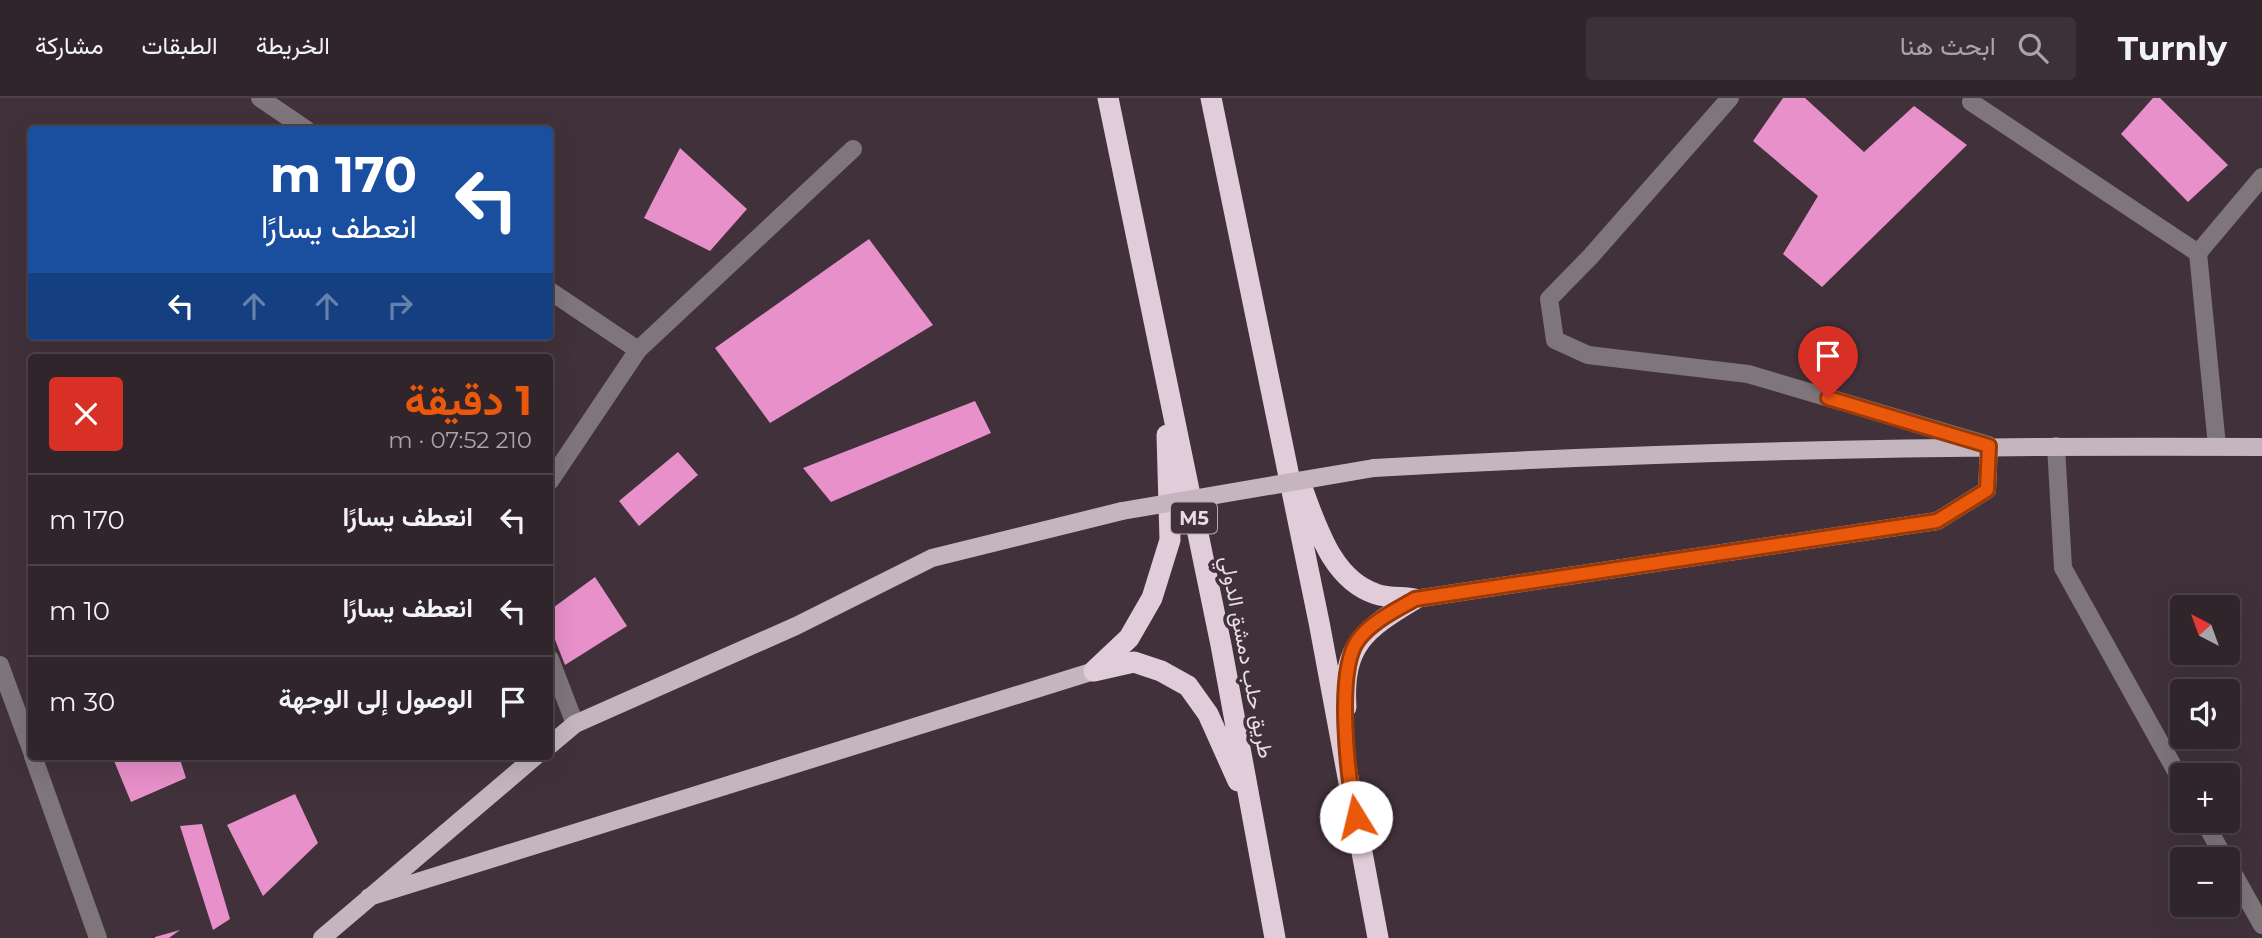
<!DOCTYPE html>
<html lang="ar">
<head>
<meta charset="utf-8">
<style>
  body { margin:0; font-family:Montserrat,Vazirmatn,sans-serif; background:#3d3138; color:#f1f3f6; direction:rtl; height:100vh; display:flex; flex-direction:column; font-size:26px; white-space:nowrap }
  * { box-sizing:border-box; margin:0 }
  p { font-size:23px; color:#a8a5a9 }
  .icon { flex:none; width:38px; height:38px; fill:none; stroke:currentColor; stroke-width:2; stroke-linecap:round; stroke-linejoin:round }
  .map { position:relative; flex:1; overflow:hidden; direction:ltr }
  .details { position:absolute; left:28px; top:256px; width:525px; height:406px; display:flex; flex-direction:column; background:#31252c; border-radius:7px; box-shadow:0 7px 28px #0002,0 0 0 2px #4c4248; direction:rtl }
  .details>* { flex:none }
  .top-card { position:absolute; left:28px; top:28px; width:525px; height:214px; border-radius:7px; box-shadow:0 7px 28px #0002,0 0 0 2px #4c4248; direction:rtl; background:#1a4fa0; color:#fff; overflow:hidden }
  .needle { width:46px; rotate:319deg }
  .buttons { position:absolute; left:2170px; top:497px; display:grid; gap:14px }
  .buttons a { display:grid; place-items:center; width:70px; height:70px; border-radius:7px; background:#31252c; box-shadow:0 7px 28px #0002,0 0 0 2px #4c4248; font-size:35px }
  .pin { position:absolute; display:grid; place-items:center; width:60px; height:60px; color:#fff; margin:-72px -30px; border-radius:50% 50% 50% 0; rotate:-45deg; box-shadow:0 0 7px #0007 }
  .pin .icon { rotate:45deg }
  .me { position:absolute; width:77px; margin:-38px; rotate:351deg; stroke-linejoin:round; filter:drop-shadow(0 0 5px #0008) }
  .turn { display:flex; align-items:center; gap:24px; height:147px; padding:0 21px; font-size:32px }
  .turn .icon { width:91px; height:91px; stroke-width:2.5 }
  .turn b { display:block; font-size:49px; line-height:60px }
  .lanes { display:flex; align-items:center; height:66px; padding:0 21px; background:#0003; justify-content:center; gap:35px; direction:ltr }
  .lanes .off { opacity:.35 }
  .round { display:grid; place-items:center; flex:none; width:74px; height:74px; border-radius:7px; background:#3d3138 }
  .summary { display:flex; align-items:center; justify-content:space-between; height:119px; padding:0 21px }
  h1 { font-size:42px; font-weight:700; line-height:52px; color:#ea580c }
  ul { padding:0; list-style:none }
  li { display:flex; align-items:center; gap:21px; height:91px; padding:0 21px; border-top:2px solid #4c4248 }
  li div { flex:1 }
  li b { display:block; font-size:26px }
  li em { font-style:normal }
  header { display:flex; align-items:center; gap:42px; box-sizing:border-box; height:98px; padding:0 35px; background:#31252c; border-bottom:2px solid #4c4248 }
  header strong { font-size:33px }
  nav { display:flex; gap:38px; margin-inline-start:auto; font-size:24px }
  .search { width:490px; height:63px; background:#3d3138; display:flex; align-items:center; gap:18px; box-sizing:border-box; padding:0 24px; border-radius:7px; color:#a8a5a9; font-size:26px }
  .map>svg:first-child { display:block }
  .building { fill:#e790c9 }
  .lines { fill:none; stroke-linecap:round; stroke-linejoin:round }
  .minor { stroke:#7e767b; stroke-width:18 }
  .major { stroke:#c5b5bf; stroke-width:18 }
  .highway { stroke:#e1cdd9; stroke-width:21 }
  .major-bridge { stroke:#c5b5bf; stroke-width:18 }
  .route-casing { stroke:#983908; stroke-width:18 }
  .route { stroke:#ea580c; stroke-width:12 }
  .labels { text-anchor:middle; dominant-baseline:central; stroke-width:7; stroke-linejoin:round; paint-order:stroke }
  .shield { fill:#41313b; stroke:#b5a9b1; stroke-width:2 }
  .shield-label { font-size:19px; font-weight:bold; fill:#e7dde3 }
  .street-label { font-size:21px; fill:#e7dde3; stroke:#41313b }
</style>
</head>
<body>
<header>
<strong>Turnly</strong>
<div class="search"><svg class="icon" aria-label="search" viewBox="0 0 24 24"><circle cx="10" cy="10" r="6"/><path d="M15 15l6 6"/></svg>ابحث هنا</div>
<nav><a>الخريطة</a><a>الطبقات</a><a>مشاركة</a></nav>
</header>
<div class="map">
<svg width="2262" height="840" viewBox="0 0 2262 840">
  <rect width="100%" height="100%" fill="#41313b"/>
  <path class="building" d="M 1783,0 L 1805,0 L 1864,54 L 1914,8 L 1967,47 L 1822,189 L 1783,156 L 1818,98 L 1753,43 Z
    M 2153,0 L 2160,0 L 2228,67 L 2188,104 L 2121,36 Z
    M 680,50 L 747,111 L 710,153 L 644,120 Z
    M 869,141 L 933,227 L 770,325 L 715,250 Z
    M 975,303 L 991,335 L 831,404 L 803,370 Z
    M 678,354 L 698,377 L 639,428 L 619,403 Z
    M 595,479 L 627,528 L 565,567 L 550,529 L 550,512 Z
    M 112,658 L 179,658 L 186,680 L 131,704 Z
    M 295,696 L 318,745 L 263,798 L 227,727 Z
    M 202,726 L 230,821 L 213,832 L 180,728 Z
    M 180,832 L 169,840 L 155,840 L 155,839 Z"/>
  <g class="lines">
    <path class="minor" d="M 260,0 L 307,32
      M 1730,0 L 1591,158 L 1549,201 L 1555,242 L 1588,257 L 1748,276 L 1988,347
      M 1971,4 L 2198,155 L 2217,348
      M 2198,155 L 2262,79
      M 550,193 L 638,252
      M 2056,348 L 2063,470 L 2182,684
      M 550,383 L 638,252 L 853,51
      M 550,561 L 575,626
      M 0,567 L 32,654
      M 33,658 L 98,840
      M 2204,723 L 2225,761
      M 2228,766 L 2262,827"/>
    <path class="major" d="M 1374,370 C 1670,353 1966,347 2262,349
      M 1415,501 L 1937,423 L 1987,392 L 1989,348
      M 550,647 L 575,626 L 796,528 L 932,460 L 1122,413
      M 369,799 L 1094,573
      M 322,840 L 536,658"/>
    <path class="highway" d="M 1108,0 L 1221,547 L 1275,840
      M 1211,0 L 1319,524 L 1378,840
      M 1167,337 L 1170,442 L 1152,500 L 1129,540 L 1094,573 L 1134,564 L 1161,573 L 1188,588 L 1208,616 L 1238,683
      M 1300,385 C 1316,425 1330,481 1376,496 C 1387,500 1403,499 1415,501 C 1365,531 1342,547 1346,609"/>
    <path class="major-bridge" d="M 1122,413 L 1374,370"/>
  </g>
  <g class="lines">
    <defs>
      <path id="route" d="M 1356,719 C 1348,681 1335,573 1358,542 C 1371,524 1396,512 1415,501 L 1937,423 L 1987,392 L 1989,348 L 1828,300"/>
    </defs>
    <use href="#route" class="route-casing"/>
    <use href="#route" class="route"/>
  </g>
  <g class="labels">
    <rect class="shield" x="1171" y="404.5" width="46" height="31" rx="5"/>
    <g class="shield-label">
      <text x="1194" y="420">M5</text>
    </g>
    <g class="street-label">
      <text transform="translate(1247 559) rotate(79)">طريق حلب دمشق الدولي</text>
    </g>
  </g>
</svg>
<div class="buttons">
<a><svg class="needle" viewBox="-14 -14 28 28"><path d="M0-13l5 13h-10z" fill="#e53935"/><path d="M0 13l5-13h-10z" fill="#a8a5a9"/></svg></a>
<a><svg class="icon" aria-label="sound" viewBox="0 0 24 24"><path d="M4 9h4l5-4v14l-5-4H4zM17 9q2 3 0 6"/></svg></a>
<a>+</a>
<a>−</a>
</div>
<div class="pin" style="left:1828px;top:300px;background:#d93025"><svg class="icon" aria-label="arrive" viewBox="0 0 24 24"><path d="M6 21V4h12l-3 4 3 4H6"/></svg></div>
<svg class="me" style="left:1356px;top:719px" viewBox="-20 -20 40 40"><circle r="19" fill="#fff"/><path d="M0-13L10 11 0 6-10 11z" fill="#ea580c"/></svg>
<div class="top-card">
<div class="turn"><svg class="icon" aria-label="left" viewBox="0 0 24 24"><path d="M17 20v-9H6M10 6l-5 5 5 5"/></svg><div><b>170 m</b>انعطف يسارًا</div></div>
<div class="lanes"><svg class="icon" aria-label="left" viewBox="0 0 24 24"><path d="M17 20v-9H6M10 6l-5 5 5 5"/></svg><svg class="icon off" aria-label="ahead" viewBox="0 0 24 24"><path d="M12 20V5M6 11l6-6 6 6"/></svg><svg class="icon off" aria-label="ahead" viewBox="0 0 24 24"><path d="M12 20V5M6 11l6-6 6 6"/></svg><svg class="icon off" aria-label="right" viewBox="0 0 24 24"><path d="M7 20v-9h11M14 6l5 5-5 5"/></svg></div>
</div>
<section class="details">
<div class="summary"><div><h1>1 دقيقة</h1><p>210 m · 07:52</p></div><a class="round" style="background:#d93025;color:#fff"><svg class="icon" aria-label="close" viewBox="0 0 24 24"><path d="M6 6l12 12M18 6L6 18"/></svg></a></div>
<ul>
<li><svg class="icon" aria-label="left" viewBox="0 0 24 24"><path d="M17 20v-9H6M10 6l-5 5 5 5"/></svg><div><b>انعطف يسارًا</b></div><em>170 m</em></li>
<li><svg class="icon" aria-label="left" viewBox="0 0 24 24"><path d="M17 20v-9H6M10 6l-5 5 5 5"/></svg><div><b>انعطف يسارًا</b></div><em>10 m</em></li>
<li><svg class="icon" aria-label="arrive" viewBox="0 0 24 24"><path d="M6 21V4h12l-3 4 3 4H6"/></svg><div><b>الوصول إلى الوجهة</b></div><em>30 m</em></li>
</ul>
</section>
</div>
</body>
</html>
